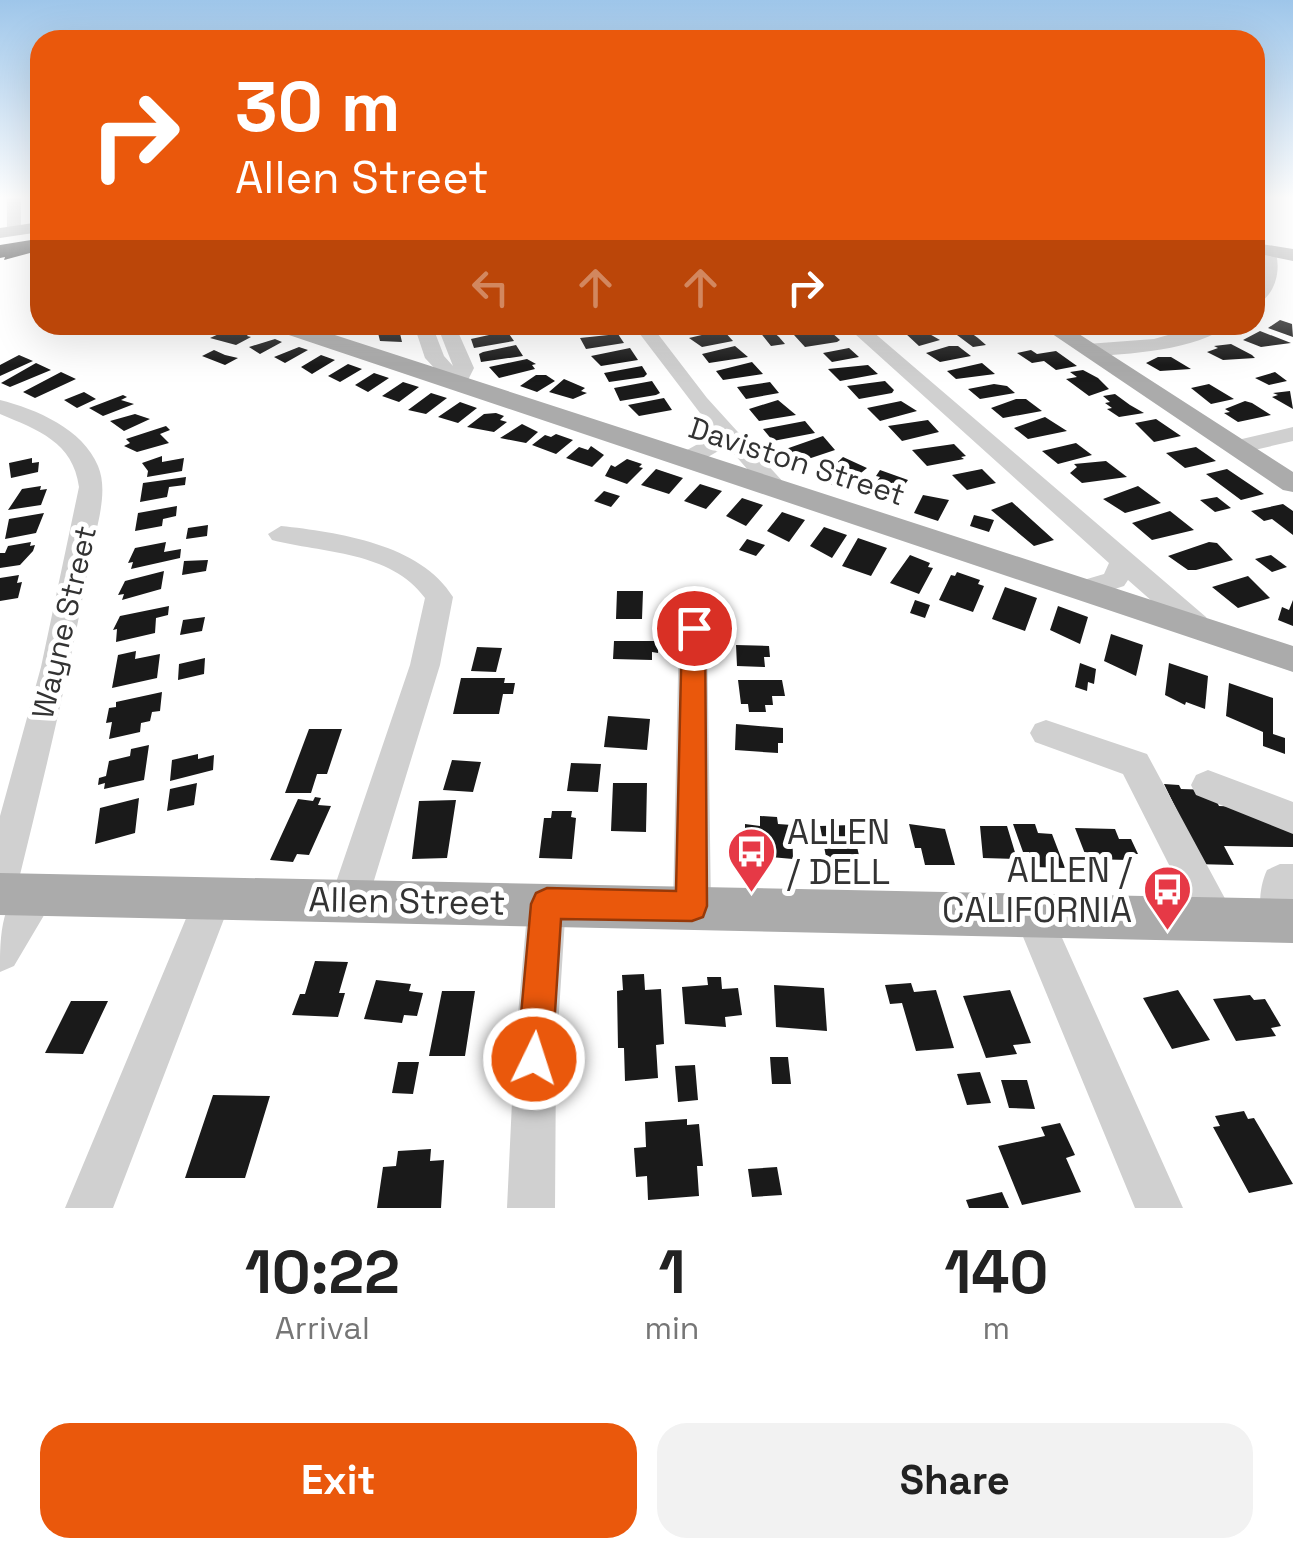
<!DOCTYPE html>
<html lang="en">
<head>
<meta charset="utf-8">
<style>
  body { margin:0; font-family:"Space Grotesk",sans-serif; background:#f2f2f2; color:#222; height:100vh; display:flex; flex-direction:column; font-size:38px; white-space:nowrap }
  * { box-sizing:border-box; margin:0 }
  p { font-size:32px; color:#767676 }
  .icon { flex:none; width:55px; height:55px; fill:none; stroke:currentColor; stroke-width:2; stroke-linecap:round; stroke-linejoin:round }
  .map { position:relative; height:1208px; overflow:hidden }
  .sheet { display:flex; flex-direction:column; background:#fff; flex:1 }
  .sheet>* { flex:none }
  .hud { position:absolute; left:30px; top:30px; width:1235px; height:305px; border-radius:30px; box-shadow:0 10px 40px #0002; background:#ea580c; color:#fff; overflow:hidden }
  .pin { position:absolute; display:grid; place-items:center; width:85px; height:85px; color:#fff; margin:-42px; border:5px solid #fff; border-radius:50%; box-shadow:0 2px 10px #0007 }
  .me { position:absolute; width:110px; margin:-55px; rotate:4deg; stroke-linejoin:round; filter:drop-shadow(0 0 8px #0008) }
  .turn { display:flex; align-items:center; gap:35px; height:210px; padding:0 40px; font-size:45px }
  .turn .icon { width:130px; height:130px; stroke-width:2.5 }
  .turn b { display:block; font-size:70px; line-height:85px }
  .lanes { display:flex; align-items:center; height:95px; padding:0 40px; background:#0003; justify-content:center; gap:50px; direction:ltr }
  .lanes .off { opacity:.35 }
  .eta { display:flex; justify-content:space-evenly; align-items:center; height:170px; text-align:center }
  .eta b { font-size:60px; font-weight:600; line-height:70px }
  .action { display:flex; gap:20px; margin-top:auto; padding:20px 40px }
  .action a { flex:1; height:115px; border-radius:30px; background:#ea580c; color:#fff; font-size:40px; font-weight:600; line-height:115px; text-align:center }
  .action a+a { background:#f2f2f2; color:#222 }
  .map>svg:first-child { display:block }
  .building { fill:#1a1a1a }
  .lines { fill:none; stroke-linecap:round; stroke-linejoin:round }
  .minor { fill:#d0d0d0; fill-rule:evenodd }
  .major { fill:#ababab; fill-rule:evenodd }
  .route { fill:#ea580c; stroke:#983908; stroke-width:2.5 }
  .labels { text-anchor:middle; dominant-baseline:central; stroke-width:10; stroke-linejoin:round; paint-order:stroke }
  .street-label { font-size:30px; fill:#333; stroke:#fff }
  .near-poi-label { font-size:35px; fill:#333; stroke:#fff; text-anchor:start }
  .near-street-label { font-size:35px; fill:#333; stroke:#fff }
</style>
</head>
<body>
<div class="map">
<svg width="1293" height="1208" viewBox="0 0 1293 1208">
  <rect width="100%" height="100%" fill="#fff"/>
  <path class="building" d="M 31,240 L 30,253 L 4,260 L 5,257 L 0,258 L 0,245 Z
    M 1280,320 L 1292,324 L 1293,337 L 1268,328 Z
    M 376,325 L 398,325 L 402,342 L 380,341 Z
    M 570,325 L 606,325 L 606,327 L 575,333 L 573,330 L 564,331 Z
    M 232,328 L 251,331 L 247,336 L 251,337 L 236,345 L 210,338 Z
    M 723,330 L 733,341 L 702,347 L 689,338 Z
    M 771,330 L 779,337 L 785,344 L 771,346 L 759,331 Z
    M 967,330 L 978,338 L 986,345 L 973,347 L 953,332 Z
    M 507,331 L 514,341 L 474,348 L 471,339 Z
    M 1260,331 L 1291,343 L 1261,347 L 1243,340 Z
    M 831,332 L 840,340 L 837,342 L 805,347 L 794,335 Z
    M 926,332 L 940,340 L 919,346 L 905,333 Z
    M 618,334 L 624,343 L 586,349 L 580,338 Z
    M 275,339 L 282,342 L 260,354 L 249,347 Z
    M 1231,344 L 1252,355 L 1255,358 L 1223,360 L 1207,352 L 1218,348 L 1214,346 Z
    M 516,345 L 523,356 L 481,362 L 479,354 L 483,352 Z
    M 735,346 L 748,357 L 709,363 L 702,354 Z
    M 949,346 L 958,346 L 971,356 L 940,362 L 926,353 Z
    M 299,347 L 308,350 L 285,363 L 274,357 Z
    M 630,348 L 638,360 L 601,366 L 591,356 Z
    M 849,348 L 859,357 L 832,362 L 823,353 Z
    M 214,350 L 225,355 L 238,358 L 225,365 L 202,356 Z
    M 1031,350 L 1037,354 L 1056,351 L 1077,366 L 1056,370 L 1044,361 L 1032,363 L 1017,353 Z
    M 19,355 L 33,361 L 0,376 L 0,365 Z
    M 321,355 L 335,360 L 312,374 L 301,367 Z
    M 1158,357 L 1171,357 L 1191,369 L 1160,371 L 1146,363 Z
    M 527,359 L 536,364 L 532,365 L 535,369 L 499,378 L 489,367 Z
    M 752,362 L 763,374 L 723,380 L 716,371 Z
    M 36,363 L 51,370 L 10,387 L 1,383 Z
    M 982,363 L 995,374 L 956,379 L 947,371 Z
    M 348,364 L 362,369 L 340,382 L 328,376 Z
    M 868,365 L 878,374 L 840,381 L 828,369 Z
    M 642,366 L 647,374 L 644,377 L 609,382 L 604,373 Z
    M 1083,370 L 1098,378 L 1109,389 L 1089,396 L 1066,379 L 1077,377 L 1070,372 Z
    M 61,372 L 76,379 L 35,398 L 23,392 Z
    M 1275,372 L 1287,381 L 1269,385 L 1255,378 Z
    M 374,373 L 389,378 L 368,392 L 355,385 Z
    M 536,375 L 546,375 L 555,381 L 537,392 L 520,386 Z
    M 564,379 L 585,388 L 581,391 L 587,393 L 573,399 L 549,392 Z
    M 652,381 L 660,393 L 656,395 L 620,401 L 614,388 Z
    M 885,381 L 894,390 L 892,393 L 859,399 L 847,386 Z
    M 403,382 L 419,387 L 399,402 L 382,396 Z
    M 770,382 L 779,393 L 746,399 L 737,387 Z
    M 994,384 L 1007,386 L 1015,393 L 980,399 L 968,389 Z
    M 1209,384 L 1234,399 L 1211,404 L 1191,388 Z
    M 1290,391 L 1293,409 L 1272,397 L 1278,395 L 1273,393 Z
    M 84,392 L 96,399 L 77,408 L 64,400 Z
    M 431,393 L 447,398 L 426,414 L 408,410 Z
    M 1115,394 L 1130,405 L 1144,413 L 1119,417 L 1107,409 L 1112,408 L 1105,403 L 1110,402 L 1103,396 Z
    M 123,395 L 127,397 L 121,400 L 134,404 L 103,416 L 89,408 Z
    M 664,398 L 672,410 L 639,416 L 628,405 Z
    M 1016,399 L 1026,399 L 1042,411 L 1003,418 L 991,408 Z
    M 778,400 L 796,415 L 759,421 L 749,409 Z
    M 901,401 L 917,411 L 880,421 L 867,408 Z
    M 1245,401 L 1252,403 L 1271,415 L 1238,422 L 1224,413 L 1230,412 L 1225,409 Z
    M 460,402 L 477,408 L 458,423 L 438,417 Z
    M 496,413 L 504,416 L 500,420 L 507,422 L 494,432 L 467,427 L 484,414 Z
    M 135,414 L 150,419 L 124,431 L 110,421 Z
    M 1045,417 L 1067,431 L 1028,439 L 1014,428 Z
    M 1156,419 L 1181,436 L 1154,442 L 1135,423 Z
    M 928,420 L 939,432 L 902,441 L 888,426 Z
    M 805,421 L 815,433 L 773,441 L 763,429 Z
    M 522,424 L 538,432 L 526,443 L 500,438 Z
    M 166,426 L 170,430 L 160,434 L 169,443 L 137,452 L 124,446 L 130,443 L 126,439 Z
    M 556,434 L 573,440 L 556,454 L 532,445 L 545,435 L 551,437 Z
    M 823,436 L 835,450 L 802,461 L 783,450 Z
    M 1076,443 L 1092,455 L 1058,464 L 1042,451 Z
    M 954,444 L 966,456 L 961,457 L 964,459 L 927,466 L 912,450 Z
    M 591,446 L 604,455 L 592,467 L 566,458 L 579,447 L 588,450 Z
    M 1196,447 L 1216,461 L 1185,468 L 1166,453 Z
    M 162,456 L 162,462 L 184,458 L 182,471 L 147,477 L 148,471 L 142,463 Z
    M 843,457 L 867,468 L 845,486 L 836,487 L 820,479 Z
    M 32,458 L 32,463 L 39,462 L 38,472 L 11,478 L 9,463 Z
    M 627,459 L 642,464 L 639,467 L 643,468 L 627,484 L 605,476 L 611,465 L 615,467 Z
    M 1106,461 L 1127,477 L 1082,483 L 1070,473 L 1077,467 L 1074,464 Z
    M 656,469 L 683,478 L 669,494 L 641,485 Z
    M 982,469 L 996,483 L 967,490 L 952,475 Z
    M 1227,469 L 1264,494 L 1241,500 L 1206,474 Z
    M 880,470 L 908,480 L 893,501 L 866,496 L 880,477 L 876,476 Z
    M 186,477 L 185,485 L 169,487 L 167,497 L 140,502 L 143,483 Z
    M 700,484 L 722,491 L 706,509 L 684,501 Z
    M 41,486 L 40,490 L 47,489 L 41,505 L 8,510 L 22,489 Z
    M 1138,486 L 1161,503 L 1125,513 L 1103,499 Z
    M 604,491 L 620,496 L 611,507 L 594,501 Z
    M 923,495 L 949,500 L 938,521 L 914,513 Z
    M 1217,497 L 1231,508 L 1215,512 L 1200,500 Z
    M 742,498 L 763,505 L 746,526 L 726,516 Z
    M 1012,502 L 1054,540 L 1034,546 L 991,510 Z
    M 1283,504 L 1293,511 L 1293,535 L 1272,519 L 1264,521 L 1251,511 Z
    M 177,506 L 176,516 L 163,519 L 162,526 L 135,531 L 138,513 Z
    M 1170,511 L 1194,530 L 1152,540 L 1132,523 Z
    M 782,512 L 805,520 L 789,542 L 767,531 Z
    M 44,513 L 36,533 L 5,539 L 9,519 Z
    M 974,515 L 994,520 L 989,532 L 970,526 Z
    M 208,525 L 207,536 L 186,539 L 188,528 Z
    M 824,527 L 847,535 L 832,558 L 810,546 Z
    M 858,538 L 887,548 L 871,576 L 842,566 Z
    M 747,539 L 765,545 L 756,556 L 739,550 Z
    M 31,542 L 30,546 L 35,545 L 33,551 L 20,565 L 0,568 L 0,553 L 5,553 L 8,546 Z
    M 166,542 L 164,552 L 181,549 L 180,558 L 131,569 L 133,562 L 128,563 L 135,548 Z
    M 1209,542 L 1217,543 L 1233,560 L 1196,570 L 1188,570 L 1168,556 Z
    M 910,555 L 930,563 L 928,567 L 933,568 L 919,594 L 890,583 Z
    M 1271,555 L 1287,567 L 1272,572 L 1255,559 Z
    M 208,560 L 206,571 L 182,575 L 184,561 Z
    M 164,571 L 161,589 L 122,600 L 124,594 L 118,595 L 125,581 Z
    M 957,572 L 980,580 L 978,584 L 984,586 L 973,612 L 939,600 L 951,575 L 955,576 Z
    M 19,575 L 17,583 L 22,582 L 18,598 L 0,601 L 0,578 Z
    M 1248,576 L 1270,598 L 1238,608 L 1212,587 Z
    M 1005,587 L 1037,598 L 1025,631 L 992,619 Z
    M 617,591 L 643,591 L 642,619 L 616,619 Z
    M 915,600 L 930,605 L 925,618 L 910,613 Z
    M 1293,600 L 1293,626 L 1278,620 L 1282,607 L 1289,610 Z
    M 169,606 L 168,615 L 156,618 L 155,633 L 116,642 L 117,629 L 113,630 L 120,616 Z
    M 1058,606 L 1088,617 L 1080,644 L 1050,630 Z
    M 205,617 L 202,631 L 180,635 L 183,620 Z
    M 1111,634 L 1143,645 L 1136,676 L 1104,661 Z
    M 614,641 L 658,641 L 658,653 L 652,652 L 652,660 L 613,659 Z
    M 736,645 L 769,646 L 770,657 L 764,657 L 765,667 L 737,666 Z
    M 477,647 L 502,648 L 496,672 L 471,671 Z
    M 136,651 L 135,659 L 160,654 L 157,678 L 112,688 L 118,655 Z
    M 205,658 L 204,674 L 178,680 L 179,664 Z
    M 1080,663 L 1096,669 L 1094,684 L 1088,682 L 1087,691 L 1075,687 Z
    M 1169,663 L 1208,676 L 1205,709 L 1186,702 L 1185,705 L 1165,695 Z
    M 461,678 L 505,678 L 504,683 L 515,683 L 513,694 L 503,694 L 499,714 L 453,714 Z
    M 738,680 L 782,680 L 785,696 L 772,696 L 773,705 L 765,705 L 766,712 L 749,712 L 748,704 L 741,704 Z
    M 1229,683 L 1273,698 L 1273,734 L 1285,738 L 1285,754 L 1263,746 L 1263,732 L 1226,716 Z
    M 162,692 L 160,711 L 152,712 L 150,721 L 141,723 L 140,732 L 109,739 L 112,722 L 106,723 L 109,708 L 116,707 L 116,702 Z
    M 608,716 L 650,719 L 647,750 L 604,747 Z
    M 736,724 L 783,728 L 783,743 L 778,743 L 778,753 L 735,750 Z
    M 309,729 L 342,729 L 327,774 L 317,774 L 311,793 L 285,793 Z
    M 149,745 L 144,780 L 104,789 L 105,783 L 98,785 L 99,778 L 106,776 L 109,761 L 130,756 L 131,749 Z
    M 198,754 L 198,759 L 214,755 L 213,770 L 170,781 L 172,760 Z
    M 452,760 L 481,762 L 473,792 L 443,790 Z
    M 571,763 L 601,764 L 598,792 L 567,791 Z
    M 197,783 L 194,805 L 167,811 L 170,789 Z
    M 613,783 L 647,783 L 646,832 L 611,831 Z
    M 1164,784 L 1179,785 L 1181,789 L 1211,790 L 1219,806 L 1244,807 L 1293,824 L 1293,847 L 1224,846 L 1234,865 L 1195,864 L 1196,850 Z
    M 315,797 L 321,798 L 318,805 L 331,806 L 309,855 L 297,854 L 293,862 L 270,860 L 298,799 L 313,801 Z
    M 139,798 L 135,833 L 95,844 L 100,808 Z
    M 456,800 L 447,858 L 412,859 L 419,801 Z
    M 552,811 L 572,811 L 571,817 L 576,818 L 572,859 L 539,858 L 544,818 L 551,818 Z
    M 760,816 L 777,817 L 778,824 L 792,825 L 793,859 L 747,855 L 747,848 L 739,847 L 738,831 L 745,831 L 745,824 L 760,826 Z
    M 909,824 L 945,829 L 955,865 L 925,865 L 921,848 L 915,848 Z
    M 1013,824 L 1035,824 L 1038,833 L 1052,834 L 1065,868 L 1034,867 L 1029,852 L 1023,852 Z
    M 852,825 L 861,864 L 855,865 L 856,872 L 829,872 L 820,826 Z
    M 980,826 L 1007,826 L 1017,859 L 983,858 Z
    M 1075,828 L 1115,829 L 1119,839 L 1131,839 L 1138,854 L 1127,854 L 1129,860 L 1087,859 Z
    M 315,961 L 348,962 L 339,993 L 345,993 L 338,1017 L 292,1015 L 300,994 L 305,994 Z
    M 644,974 L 645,990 L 661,989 L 664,1044 L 656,1045 L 658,1078 L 625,1081 L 624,1048 L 618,1048 L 617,991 L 623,990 L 622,975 Z
    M 707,977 L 721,977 L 722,989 L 738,988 L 742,1015 L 725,1017 L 726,1027 L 685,1024 L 682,987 L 708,985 Z
    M 376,980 L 411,984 L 409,991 L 423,993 L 417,1016 L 404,1015 L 402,1023 L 364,1019 Z
    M 911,983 L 914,992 L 936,990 L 954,1048 L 916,1051 L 902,1003 L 890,1004 L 885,985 Z
    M 774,985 L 824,988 L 827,1031 L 776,1027 Z
    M 1010,990 L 1031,1043 L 1013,1045 L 1017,1054 L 986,1058 L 963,996 Z
    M 1178,990 L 1210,1040 L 1172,1049 L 1143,998 Z
    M 442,991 L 475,991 L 465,1056 L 429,1056 Z
    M 1250,995 L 1254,1000 L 1265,999 L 1281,1026 L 1271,1028 L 1276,1036 L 1236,1041 L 1213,999 Z
    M 71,1001 L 108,1001 L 83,1054 L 45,1053 Z
    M 770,1057 L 788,1057 L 791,1084 L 772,1084 Z
    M 398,1062 L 419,1062 L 413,1094 L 392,1093 Z
    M 695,1065 L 698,1100 L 678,1102 L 675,1066 Z
    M 980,1072 L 991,1103 L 967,1105 L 957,1074 Z
    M 1001,1080 L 1027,1080 L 1035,1109 L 1009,1108 Z
    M 213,1095 L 270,1096 L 245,1178 L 185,1178 Z
    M 1244,1111 L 1248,1119 L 1254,1118 L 1293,1184 L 1249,1193 L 1213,1127 L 1220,1126 L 1215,1116 Z
    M 687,1119 L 687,1125 L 699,1124 L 703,1166 L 697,1166 L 699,1196 L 648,1200 L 647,1176 L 636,1177 L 634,1148 L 646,1147 L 645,1122 Z
    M 1060,1123 L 1075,1155 L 1066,1158 L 1081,1192 L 1022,1205 L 998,1146 L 1045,1136 L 1041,1127 Z
    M 431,1149 L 430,1161 L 444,1160 L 441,1208 L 377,1208 L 383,1167 L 396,1166 L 398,1151 Z
    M 777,1167 L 782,1195 L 752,1197 L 748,1169 Z
    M 1002,1192 L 1009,1208 L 969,1208 L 966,1200 Z"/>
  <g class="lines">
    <path class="minor" d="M 7,196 L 21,196 L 21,231 L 14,235 L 7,231 Z
      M 1267,245 L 1275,250 C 1282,271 1275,296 1255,306 C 1255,289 1263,275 1262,259 L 1255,261 L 1255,250 Z
      M 414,325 L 432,325 L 444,356 L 453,366 L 437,325 L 455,325 L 474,368 L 465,386 L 451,386 L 425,358 Z
      M 633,325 L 651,325 L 707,398 L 785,484 L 789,489 L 785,494 L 769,494 L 727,446 L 694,465 L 678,465 L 675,460 L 678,455 L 716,434 Z
      M 845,325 L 865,325 L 1206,617 L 1210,624 L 1206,631 L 1186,631 L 1128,580 L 1124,586 L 1087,598 L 1077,596 L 1074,589 L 1077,582 L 1104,574 L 1109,563 Z
      M 1203,325 L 1228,325 C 1199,350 1125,355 1087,356 L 1078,350 L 1087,344 L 1154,339 Z
      M 0,400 C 36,409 83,429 98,466 C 110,494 94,534 89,563 C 70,671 44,777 18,883 L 13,895 L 0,901 L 0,816 L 41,667 L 79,487 C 73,442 38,430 0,414 Z
      M 1293,427 L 1293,441 L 1237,454 L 1226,447 L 1229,442 Z
      M 281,526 C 337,532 421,544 453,597 L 440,665 L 368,900 L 362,913 L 349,918 L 336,913 L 330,900 L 410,665 L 425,598 C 391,551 322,553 272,540 L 268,534 Z
      M 693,618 L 703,621 L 707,628 L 711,906 L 705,919 L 692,924 L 679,919 L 673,906 L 679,628 L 683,621 Z
      M 1046,720 L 1147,754 L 1229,906 L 1235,919 L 1229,932 L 1216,938 L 1203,932 L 1123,774 L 1035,742 L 1030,733 L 1035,724 Z
      M 1208,770 L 1293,802 L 1293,834 L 1196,795 L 1191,785 L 1196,775 Z
      M 1280,864 L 1293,864 L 1293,934 L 1280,940 L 1266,934 C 1258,915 1258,889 1267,870 Z
      M 37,877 L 50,882 L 56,895 L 14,966 L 0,972 C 0,936 0,893 37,877 Z
      M 213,880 L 226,885 L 232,898 L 113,1208 L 65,1208 L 200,885 Z
      M 547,885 L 560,890 L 566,903 L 556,1059 L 555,1208 L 507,1208 L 514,1059 L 528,903 L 534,890 Z
      M 1033,896 L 1046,902 L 1183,1208 L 1135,1208 L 1014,915 L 1020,902 Z"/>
    <path class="major" d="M 40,222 L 40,232 L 0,238 L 0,228 Z
      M 1255,243 L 1293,249 L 1293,261 L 1255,253 Z
      M 271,325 L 304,325 L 1293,646 L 1293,672 L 274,330 Z
      M 1039,325 L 1065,325 L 1293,472 L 1293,492 L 1283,490 Z
      M 0,873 L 1293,899 L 1293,943 L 0,915 Z"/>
  </g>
  <linearGradient id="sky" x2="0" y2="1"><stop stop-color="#9ec6ea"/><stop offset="0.54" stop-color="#fff"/><stop offset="1" stop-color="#fff" stop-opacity="0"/></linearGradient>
  <rect width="1293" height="365" fill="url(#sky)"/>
  <path class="route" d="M 694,619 L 705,628 L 707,906 L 703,917 L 692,921 L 561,919 L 552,1059 L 547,1072 L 534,1077 L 522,1072 L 517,1059 L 531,904 L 536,893 L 547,888 L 676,891 L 682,628 Z"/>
  <defs>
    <symbol id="bus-pin" viewBox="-11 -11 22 30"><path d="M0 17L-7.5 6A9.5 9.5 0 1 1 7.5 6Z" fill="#e63946" stroke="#fff"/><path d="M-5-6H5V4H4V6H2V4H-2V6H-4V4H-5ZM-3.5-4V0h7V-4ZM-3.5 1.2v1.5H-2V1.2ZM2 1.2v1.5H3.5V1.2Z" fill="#fff"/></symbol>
  </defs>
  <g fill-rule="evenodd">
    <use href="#bus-pin" x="724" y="824" width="55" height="75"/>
    <use href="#bus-pin" x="1140" y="862" width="55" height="75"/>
  </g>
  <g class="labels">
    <g class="street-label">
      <text transform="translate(797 461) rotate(18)">Daviston Street</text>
      <text transform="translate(64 622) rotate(-77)">Wayne Street</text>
    </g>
    <g class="near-poi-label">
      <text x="787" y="832">ALLEN<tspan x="787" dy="40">/ DELL</tspan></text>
      <text x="1132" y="870" text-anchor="end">ALLEN /<tspan x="1132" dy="40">CALIFORNIA</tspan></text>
    </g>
    <g class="near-street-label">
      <text transform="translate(407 901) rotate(1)">Allen Street</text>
    </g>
  </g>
</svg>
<div class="pin" style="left:694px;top:628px;background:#d93025"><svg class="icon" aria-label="arrive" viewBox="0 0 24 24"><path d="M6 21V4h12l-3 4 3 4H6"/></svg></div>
<svg class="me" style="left:534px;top:1059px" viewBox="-20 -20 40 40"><circle r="17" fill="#ea580c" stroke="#fff" stroke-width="3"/><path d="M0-11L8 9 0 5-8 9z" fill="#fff"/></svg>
<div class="hud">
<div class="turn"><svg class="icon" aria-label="right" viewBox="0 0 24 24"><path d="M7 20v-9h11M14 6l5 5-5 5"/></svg><div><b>30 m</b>Allen Street</div></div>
<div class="lanes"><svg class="icon off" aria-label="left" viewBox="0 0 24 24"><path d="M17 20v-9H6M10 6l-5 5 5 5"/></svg><svg class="icon off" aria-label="ahead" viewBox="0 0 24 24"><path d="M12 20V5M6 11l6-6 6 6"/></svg><svg class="icon off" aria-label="ahead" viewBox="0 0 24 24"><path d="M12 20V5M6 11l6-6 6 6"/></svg><svg class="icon" aria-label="right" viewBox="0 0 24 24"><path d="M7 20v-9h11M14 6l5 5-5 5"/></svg></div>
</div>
</div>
<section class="sheet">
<div class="eta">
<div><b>10:22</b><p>Arrival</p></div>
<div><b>1</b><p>min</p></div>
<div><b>140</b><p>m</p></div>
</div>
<div class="action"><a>Exit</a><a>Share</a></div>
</section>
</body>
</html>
